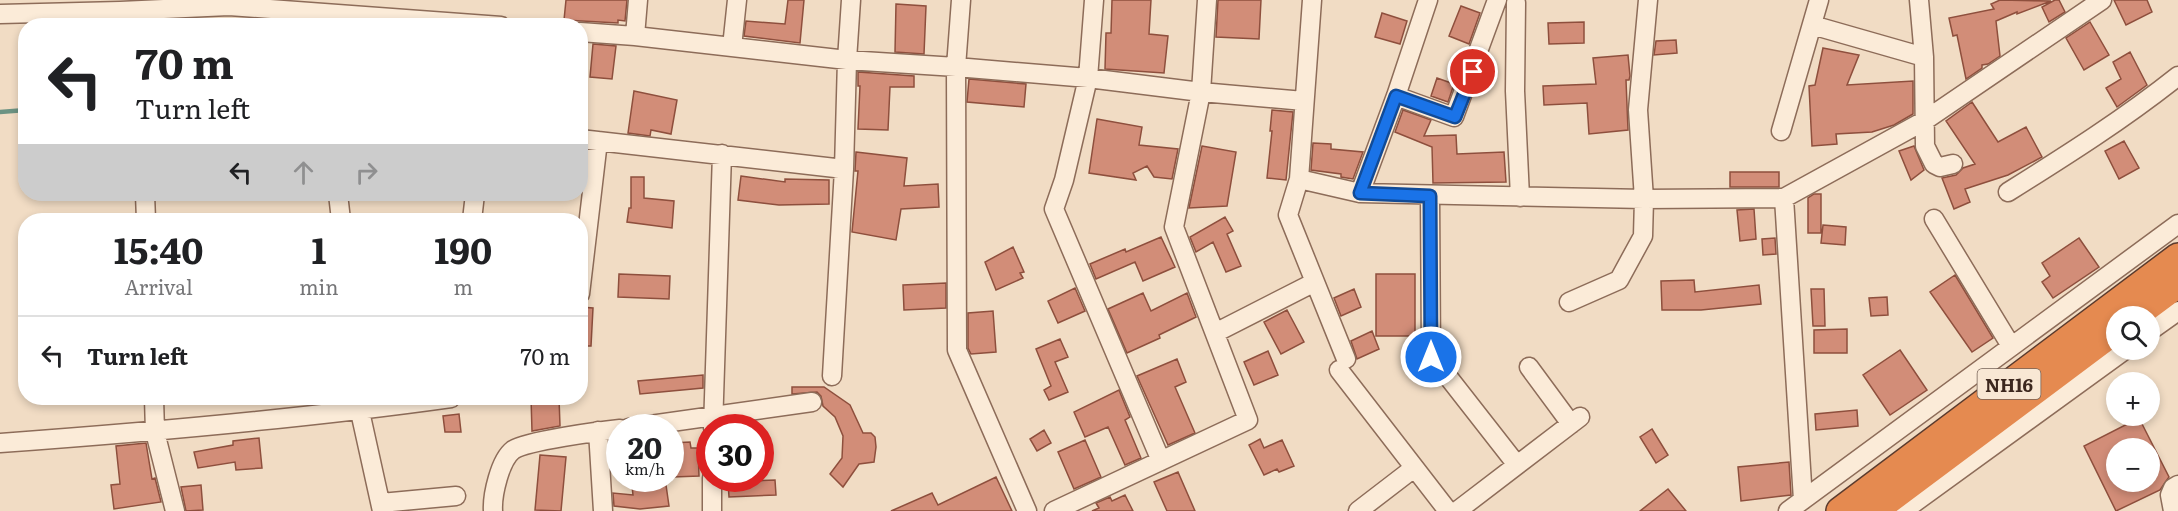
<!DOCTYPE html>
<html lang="en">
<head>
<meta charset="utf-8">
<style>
  body { margin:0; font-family:Literata,serif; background:#f2f2f2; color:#202124; height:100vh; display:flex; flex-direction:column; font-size:22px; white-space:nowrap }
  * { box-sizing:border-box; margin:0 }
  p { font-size:20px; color:#757577 }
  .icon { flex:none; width:33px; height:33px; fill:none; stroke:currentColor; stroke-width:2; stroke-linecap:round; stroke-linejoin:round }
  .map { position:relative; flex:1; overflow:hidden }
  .side { position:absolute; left:18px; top:213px; width:570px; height:192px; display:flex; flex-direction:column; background:#fff; border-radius:24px; box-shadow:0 3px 9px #0003 }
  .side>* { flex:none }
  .hud { position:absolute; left:18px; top:18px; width:570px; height:183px; border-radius:24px; box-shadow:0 3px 9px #0003; background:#fff; color:#202124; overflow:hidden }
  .tools { position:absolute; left:2106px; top:306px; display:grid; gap:12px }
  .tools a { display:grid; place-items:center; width:54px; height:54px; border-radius:50%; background:#fff; box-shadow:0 3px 9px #0003; font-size:30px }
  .speed { position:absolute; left:606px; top:414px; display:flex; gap:12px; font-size:30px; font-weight:700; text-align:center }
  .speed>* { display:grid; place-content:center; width:78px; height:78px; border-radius:50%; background:#fff; box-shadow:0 3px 9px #0003; line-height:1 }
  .speed small { font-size:15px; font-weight:400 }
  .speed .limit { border:9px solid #d22; background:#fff; color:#111 }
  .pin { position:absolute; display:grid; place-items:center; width:51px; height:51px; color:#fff; margin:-26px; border:3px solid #fff; border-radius:50%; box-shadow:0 2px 6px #0007 }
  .me { position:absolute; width:66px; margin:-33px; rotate:0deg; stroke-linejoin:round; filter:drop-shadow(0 0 4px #0008) }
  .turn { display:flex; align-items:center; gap:21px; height:126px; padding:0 18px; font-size:27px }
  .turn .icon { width:78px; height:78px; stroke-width:2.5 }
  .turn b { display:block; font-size:42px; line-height:51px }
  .lanes { display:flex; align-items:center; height:57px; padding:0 18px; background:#0003; justify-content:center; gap:30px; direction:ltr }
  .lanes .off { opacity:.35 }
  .eta { display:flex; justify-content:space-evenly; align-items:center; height:102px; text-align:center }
  .eta b { font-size:36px; font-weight:700; line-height:42px }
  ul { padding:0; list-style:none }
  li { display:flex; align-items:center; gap:18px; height:78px; padding:0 18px; border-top:2px solid #e0e0e0 }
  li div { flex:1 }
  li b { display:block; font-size:22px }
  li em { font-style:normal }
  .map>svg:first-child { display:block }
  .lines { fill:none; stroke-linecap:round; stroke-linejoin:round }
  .stream { stroke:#6c9383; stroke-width:4.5 }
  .building { fill:#d28d78; stroke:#8e4f3d; stroke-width:1.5; fill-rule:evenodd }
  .minor-casing { stroke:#8d6c59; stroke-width:21 }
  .highway-casing { stroke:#5b3b2d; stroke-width:30 }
  .minor { stroke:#fbebd8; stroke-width:18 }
  .highway { stroke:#e58a50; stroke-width:27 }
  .route-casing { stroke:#114b97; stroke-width:15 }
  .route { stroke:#1a73e8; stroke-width:10 }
  .labels { text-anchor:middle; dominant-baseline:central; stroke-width:4.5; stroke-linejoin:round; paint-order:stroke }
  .shield { fill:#f8e7d4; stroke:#746155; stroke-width:1.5 }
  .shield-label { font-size:18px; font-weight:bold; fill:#3c271e }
</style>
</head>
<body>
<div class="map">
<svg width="2178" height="511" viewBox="0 0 2178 511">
  <rect width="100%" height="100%" fill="#f1dcc4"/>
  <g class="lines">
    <path class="stream" d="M 289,26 L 296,15
      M 0,112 L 26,110"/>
  </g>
  <path class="building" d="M 566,0 L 627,0 L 625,21 L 618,20 L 618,23 L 564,20 Z
    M 788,0 L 804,0 L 800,43 L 744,36 L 746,21 L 785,24 Z
    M 1112,0 L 1151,0 L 1149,34 L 1168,36 L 1164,73 L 1105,69 L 1106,33 L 1111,33 Z
    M 1218,0 L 1261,0 L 1259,39 L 1216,37 Z
    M 2000,0 L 2051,1 L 2017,14 L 2017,12 L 1996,21 L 2000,56 L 1988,64 L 1982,65 L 1982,68 L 1966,79 L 1957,35 L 1953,36 L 1949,18 L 1994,9 L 1991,4 Z
    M 2055,0 L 2059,0 L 2065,12 L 2049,22 L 2042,7 Z
    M 2114,0 L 2147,0 L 2152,12 L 2126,25 Z
    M 896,4 L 926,6 L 924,54 L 895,52 Z
    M 1461,6 L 1480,13 L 1469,44 L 1449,36 Z
    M 1382,13 L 1407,21 L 1400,44 L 1375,37 Z
    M 1584,22 L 1584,43 L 1549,44 L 1548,23 Z
    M 2090,22 L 2109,55 L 2084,70 L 2066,38 Z
    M 1676,40 L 1677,53 L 1654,55 L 1656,41 Z
    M 593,44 L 616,46 L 612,79 L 590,77 Z
    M 1823,48 L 1859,55 L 1847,85 L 1913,81 L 1913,114 L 1894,125 L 1872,132 L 1836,134 L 1837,144 L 1812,146 L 1809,86 L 1815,85 Z
    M 2130,52 L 2147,85 L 2117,107 L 2106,88 L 2121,79 L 2113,62 Z
    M 1628,55 L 1630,76 L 1629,80 L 1626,80 L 1628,130 L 1589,134 L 1587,103 L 1544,105 L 1543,86 L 1596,84 L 1593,58 Z
    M 858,72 L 914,76 L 914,87 L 890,87 L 888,130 L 858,129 L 860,86 L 858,86 Z
    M 1437,78 L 1454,84 L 1448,102 L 1431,96 Z
    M 969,79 L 1026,84 L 1024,107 L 967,102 Z
    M 634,91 L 677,100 L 671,134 L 651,130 L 650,136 L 628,133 Z
    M 1972,102 L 1998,142 L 2026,127 L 2042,157 L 2008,175 L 1965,189 L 1970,202 L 1954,209 L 1942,178 L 1956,175 L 1963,168 L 1975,164 L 1946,121 Z
    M 1272,110 L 1293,112 L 1286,180 L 1267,178 L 1272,131 L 1270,131 Z
    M 1403,110 L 1431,120 L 1424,136 L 1456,135 L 1457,154 L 1504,152 L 1506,182 L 1433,183 L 1432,147 L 1395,132 Z
    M 1097,119 L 1142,127 L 1139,145 L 1178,149 L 1172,179 L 1154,177 L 1147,166 L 1133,173 L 1136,180 L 1089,173 Z
    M 2124,141 L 2139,168 L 2119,179 L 2105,151 Z
    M 1313,143 L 1331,144 L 1331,149 L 1363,152 L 1353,179 L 1341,177 L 1341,174 L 1311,170 Z
    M 1202,146 L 1236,152 L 1227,206 L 1189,208 Z
    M 1914,146 L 1924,170 L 1911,180 L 1899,151 Z
    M 856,152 L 907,158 L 904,186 L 938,184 L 939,207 L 901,209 L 896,240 L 852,232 L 858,171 L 855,171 Z
    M 1730,172 L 1779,172 L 1779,187 L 1730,187 Z
    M 741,176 L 785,182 L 785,179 L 829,180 L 829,204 L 779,205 L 738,200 Z
    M 631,177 L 644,177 L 644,198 L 674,201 L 672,228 L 627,222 L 629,208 L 631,208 Z
    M 1814,194 L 1821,194 L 1821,233 L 1808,233 L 1808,198 Z
    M 1754,209 L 1756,239 L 1740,241 L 1737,210 Z
    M 1225,217 L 1233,231 L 1227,234 L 1241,266 L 1226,272 L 1213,242 L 1196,252 L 1190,237 Z
    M 1823,225 L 1846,227 L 1845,245 L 1821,243 Z
    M 1161,237 L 1175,267 L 1143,281 L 1135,262 L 1096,279 L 1090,264 L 1125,249 L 1126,252 Z
    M 1775,238 L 1776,254 L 1763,255 L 1762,239 Z
    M 2079,238 L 2099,267 L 2053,298 L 2042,282 L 2050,276 L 2042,263 Z
    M 1013,247 L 1024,272 L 1020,273 L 1023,278 L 996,290 L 985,262 Z
    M 619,274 L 670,276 L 669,299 L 618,297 Z
    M 1376,274 L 1415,274 L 1415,336 L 1376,336 Z
    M 1955,275 L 1993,338 L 1972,352 L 1930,292 Z
    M 1694,280 L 1695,292 L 1759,285 L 1761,304 L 1701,310 L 1662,310 L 1661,281 Z
    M 946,283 L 946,308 L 904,310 L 903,285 Z
    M 1075,288 L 1085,311 L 1058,323 L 1048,301 Z
    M 1354,289 L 1361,307 L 1341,316 L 1334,298 Z
    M 1811,289 L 1824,289 L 1825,326 L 1813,326 Z
    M 1143,293 L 1151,311 L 1187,293 L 1196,317 L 1159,335 L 1160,338 L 1127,353 L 1108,309 Z
    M 1887,297 L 1888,315 L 1871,316 L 1869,298 Z
    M 580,307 L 593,308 L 591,346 L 580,346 Z
    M 1287,310 L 1304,342 L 1281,354 L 1264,322 Z
    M 993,311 L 996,352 L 971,354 L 968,348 L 968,313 Z
    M 1847,329 L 1847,353 L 1814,353 L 1814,330 Z
    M 1372,331 L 1379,349 L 1357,359 L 1351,341 Z
    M 1060,339 L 1068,357 L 1055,362 L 1068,392 L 1049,400 L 1044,390 L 1051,386 L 1036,349 Z
    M 1900,350 L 1927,390 L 1890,415 L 1863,375 Z
    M 1268,351 L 1278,375 L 1254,385 L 1244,362 Z
    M 1177,359 L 1186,382 L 1175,387 L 1195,433 L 1168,445 L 1137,376 Z
    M 703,375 L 703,388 L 640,394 L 638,381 Z
    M 792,387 L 824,387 L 850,405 L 863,433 L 871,433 L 875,437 L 876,447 L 874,462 L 859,464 L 843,487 L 830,474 L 842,458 L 843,436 L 835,417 L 823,406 L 821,396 L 817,392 L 792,394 Z
    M 1119,390 L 1130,417 L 1125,420 L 1141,458 L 1125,465 L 1108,427 L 1085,437 L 1074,412 Z
    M 531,398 L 559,398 L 560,426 L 532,431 Z
    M 1857,410 L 1858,426 L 1816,430 L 1815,414 Z
    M 459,414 L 461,432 L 445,432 L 443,416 Z
    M 2139,418 L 2169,477 L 2160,490 L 2116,511 L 2084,446 ZM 2116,448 L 2150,448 L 2150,482 L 2116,482 Z
    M 1652,429 L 1668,455 L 1656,463 L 1640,437 Z
    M 1044,430 L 1051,443 L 1037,451 L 1030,439 Z
    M 259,438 L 262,468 L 236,470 L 235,462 L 198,468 L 194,452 L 233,445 L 233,441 Z
    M 1260,439 L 1264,448 L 1282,440 L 1294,466 L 1279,472 L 1277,469 L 1264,475 L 1249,445 Z
    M 1085,440 L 1101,477 L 1074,489 L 1058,452 Z
    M 690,442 L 691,448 L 698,448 L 699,476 L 673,477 L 671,443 Z
    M 146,443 L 152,479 L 155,478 L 161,502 L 114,509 L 111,485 L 120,484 L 116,446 Z
    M 540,455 L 566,457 L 561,511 L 535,510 Z
    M 1789,462 L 1791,495 L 1741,501 L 1738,467 Z
    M 1178,472 L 1195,511 L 1167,511 L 1154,482 Z
    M 996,477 L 1012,511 L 891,511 L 932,493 L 938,505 Z
    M 631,478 L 665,478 L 669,506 L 640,509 L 614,506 L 613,493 L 633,495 Z
    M 775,480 L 776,495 L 729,497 L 728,482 Z
    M 201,485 L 203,510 L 186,511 L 181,487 Z
    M 1668,489 L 1686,511 L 1640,511 Z
    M 1125,495 L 1133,511 L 1092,511 L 1099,508 L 1096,503 L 1110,497 L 1112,501 Z"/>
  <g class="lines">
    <defs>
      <path id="minor" d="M 961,0 L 956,67 L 1088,78 L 1201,92 L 1207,0
        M 1094,0 L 1088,78 L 1064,180 L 1054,209 L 1161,461
        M 1312,0 L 1299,179 L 1288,215 L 1346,359
        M 1919,0 L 1924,57 L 1925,146 L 1934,164 L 1940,167 L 1953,164
        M 1516,3 L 1515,91 L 1520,197
        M 0,14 L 120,11 L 229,6 L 501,26
        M 1812,25 L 1924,57
        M 580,32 L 635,36 L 847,60 L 956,67 L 957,350 L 1027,511
        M 635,36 L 638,0
        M 732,47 L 737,0
        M 1396,96 L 1454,117 L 1497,0
        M 1781,131 L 1819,0
        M 580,139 L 844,169
        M 1299,179 L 1360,193 L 1644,199 L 1784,198 L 1924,121 L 2102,0
        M 2008,192 C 2067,155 2124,119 2178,76
        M 1360,193 L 1396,96 L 1428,0
        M 145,194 L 146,220
        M 338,194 L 341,220
        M 1430,196 L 1431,357
        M 1784,198 L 1803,500
        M 1934,219 L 2011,346
        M 472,220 L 475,194
        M 580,294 L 598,141
        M 1569,302 L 1619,280 L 1643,236 L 1644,199 L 1638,110 L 1648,0
        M 2150,331 L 2178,311
        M 1215,333 L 1315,282
        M 1438,364 L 1517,465
        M 1529,367 L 1571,424
        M 1339,370 L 1448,511
        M 832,376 L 844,169 L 847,60 L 851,0
        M 154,398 L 155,432 L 175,511
        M 357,398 L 382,511
        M 629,428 L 812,402
        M 713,428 L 722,154
        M 598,431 L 603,511
        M 0,443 C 151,432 301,419 451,398
        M 381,503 L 456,496
        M 493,511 C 492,495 500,460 513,450 C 526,441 600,431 620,429
        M 712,511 L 712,478
        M 1054,511 L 1248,420 L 1174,227 L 1201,92 L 1304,101
        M 1358,511 L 1414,468
        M 1457,511 L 1580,417
        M 1788,511 L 2178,224
        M 1903,511 L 2125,350
        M 2173,511 L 2170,495 L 2173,488 L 2178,485"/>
      <path id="highway" d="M 2135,316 L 2178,284
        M 1840,511 L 2178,257
        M 1874,511 L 2116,330"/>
    </defs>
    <use href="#minor" class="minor-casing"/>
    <use href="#highway" class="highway-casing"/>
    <use href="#minor" class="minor"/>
    <use href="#highway" class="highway"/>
  </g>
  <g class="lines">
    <defs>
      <path id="route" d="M 1431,357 L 1430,196 L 1360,193 L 1396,96 L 1455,117 L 1473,72"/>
    </defs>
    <use href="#route" class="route-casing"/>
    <use href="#route" class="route"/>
  </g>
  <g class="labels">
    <rect class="shield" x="1977.5" y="369" width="63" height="30" rx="4.5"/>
    <g class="shield-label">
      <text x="2009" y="384">NH16</text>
    </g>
  </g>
</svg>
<div class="tools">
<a><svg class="icon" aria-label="search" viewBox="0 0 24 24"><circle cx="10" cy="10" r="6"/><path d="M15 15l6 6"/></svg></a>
<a>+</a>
<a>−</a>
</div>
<div class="speed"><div>20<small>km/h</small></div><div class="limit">30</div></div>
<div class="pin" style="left:1473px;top:72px;background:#d93025"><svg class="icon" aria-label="arrive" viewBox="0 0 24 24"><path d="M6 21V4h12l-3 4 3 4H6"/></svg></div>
<svg class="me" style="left:1431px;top:357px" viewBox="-20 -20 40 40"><circle r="17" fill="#1a73e8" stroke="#fff" stroke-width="3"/><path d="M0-11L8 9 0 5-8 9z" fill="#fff"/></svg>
<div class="hud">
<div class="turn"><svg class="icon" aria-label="left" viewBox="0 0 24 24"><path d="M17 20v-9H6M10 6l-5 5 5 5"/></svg><div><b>70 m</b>Turn left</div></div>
<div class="lanes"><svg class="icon" aria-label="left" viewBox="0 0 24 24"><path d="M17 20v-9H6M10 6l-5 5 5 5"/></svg><svg class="icon off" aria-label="ahead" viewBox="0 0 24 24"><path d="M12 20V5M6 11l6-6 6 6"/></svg><svg class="icon off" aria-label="right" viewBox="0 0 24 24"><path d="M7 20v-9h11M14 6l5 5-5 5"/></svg></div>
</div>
<section class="side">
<div class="eta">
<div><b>15:40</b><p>Arrival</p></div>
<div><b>1</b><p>min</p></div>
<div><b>190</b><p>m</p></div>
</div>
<ul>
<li><svg class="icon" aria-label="left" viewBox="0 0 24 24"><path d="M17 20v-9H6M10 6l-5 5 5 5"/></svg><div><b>Turn left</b></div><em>70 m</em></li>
</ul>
</section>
</div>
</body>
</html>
